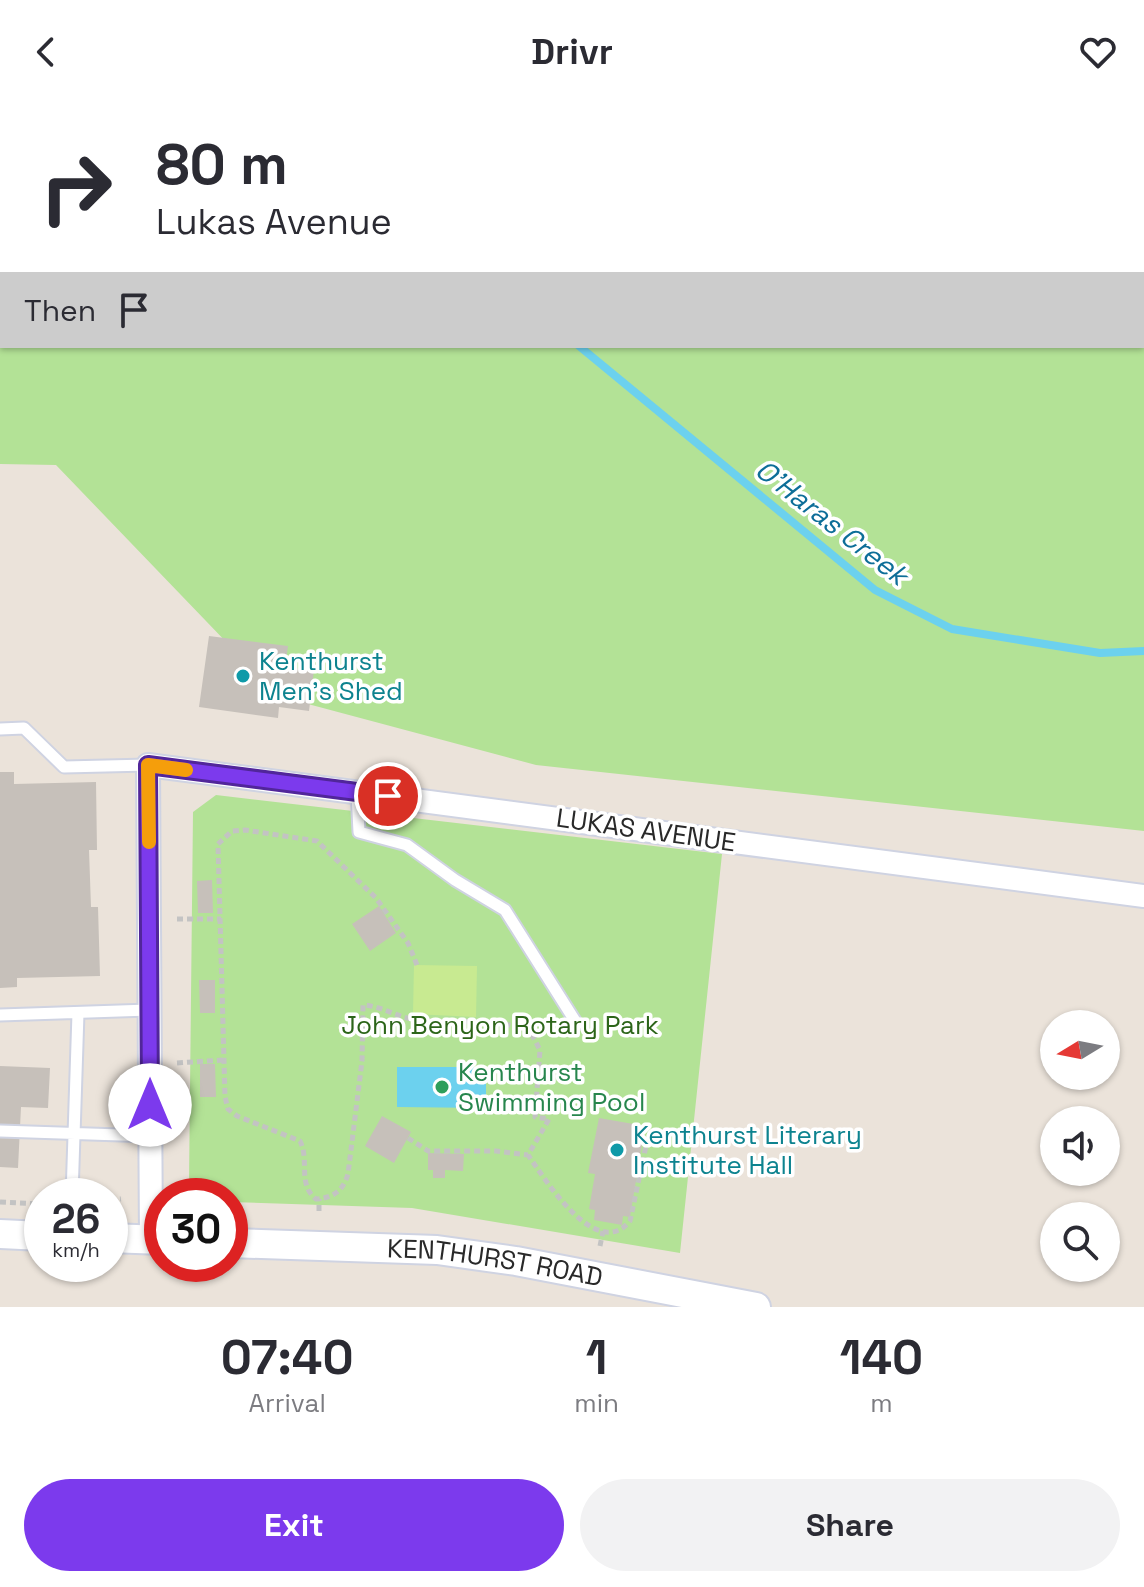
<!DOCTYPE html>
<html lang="en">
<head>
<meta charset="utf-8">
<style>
  body { margin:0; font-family:"Space Grotesk",sans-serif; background:#f2f2f3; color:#2b2b33; height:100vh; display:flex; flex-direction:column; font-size:30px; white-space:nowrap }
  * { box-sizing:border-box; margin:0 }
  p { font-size:26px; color:#7c7c81 }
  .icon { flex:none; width:44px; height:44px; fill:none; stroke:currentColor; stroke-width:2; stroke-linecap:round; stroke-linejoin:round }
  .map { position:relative; height:1203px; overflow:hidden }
  .sheet { display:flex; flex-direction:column; background:#fff; flex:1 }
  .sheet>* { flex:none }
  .guide { position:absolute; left:0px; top:0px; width:1144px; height:244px; box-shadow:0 2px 6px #0004; background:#fff; color:#2b2b33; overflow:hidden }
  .needle { width:52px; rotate:260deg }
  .controls { position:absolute; left:1040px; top:906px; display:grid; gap:16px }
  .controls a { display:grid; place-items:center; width:80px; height:80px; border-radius:50%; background:#fff; box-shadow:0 2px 6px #0004; font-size:40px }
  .speed { position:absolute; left:24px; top:1074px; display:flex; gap:16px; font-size:40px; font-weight:700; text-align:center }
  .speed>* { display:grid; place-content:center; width:104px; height:104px; border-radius:50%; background:#fff; box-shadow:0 2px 6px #0004; line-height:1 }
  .speed small { font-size:20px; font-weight:400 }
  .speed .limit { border:12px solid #d22; background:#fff; color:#111 }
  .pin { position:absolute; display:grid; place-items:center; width:68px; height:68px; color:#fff; margin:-34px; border:4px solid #fff; border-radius:50%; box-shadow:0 2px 8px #0007 }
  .me { position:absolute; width:88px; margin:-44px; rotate:0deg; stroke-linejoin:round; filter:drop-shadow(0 0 6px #0008) }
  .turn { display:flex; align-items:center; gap:28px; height:168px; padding:0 24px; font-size:36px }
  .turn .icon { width:104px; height:104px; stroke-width:2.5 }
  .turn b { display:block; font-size:56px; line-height:68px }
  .then { display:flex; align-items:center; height:76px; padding:0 24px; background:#0003; gap:16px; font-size:30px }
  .eta { display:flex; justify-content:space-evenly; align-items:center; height:136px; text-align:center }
  .eta b { font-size:48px; font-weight:600; line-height:56px }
  .cta { display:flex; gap:16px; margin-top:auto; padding:16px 24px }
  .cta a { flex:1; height:92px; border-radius:48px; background:#7c3aed; color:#fff; font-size:32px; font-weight:600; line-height:92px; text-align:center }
  .cta a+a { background:#f2f2f3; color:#2b2b33 }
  header { display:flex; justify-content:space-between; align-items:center; height:104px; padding:0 24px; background:#fff; font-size:36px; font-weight:600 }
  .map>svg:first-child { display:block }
  .green { fill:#b3e296; fill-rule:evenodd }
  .pitch { fill:#c8ea91 }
  .water { fill:#6cd1ee }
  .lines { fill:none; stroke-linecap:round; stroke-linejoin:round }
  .stream { stroke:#6cd1ee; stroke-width:8 }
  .building { fill:#c6c0ba }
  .service-casing { stroke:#cfd3e2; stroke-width:15 }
  .minor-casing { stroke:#cfd3e2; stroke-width:26 }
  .tertiary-casing { stroke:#cfd3e2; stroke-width:32 }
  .path { stroke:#c3c3c3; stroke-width:5; stroke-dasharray:6 4; stroke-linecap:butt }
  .service { stroke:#fff; stroke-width:11 }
  .minor { stroke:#fff; stroke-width:22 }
  .tertiary { stroke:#fff; stroke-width:28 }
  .route-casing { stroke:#51269a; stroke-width:20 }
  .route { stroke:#7c3aed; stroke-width:14 }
  .slow { stroke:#f59e0b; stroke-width:14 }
  .culture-dot { fill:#0f9aa8; stroke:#fff; stroke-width:3 }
  .leisure-dot { fill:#2e9e5b; stroke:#fff; stroke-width:3 }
  .labels { text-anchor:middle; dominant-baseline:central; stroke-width:7; stroke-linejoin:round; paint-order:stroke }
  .culture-label { font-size:26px; fill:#0d838f; stroke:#fff; text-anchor:start }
  .street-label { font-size:26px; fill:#292929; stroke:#fff }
  .park-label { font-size:26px; fill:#2c6519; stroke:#fff }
  .leisure-label { font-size:26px; fill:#27864d; stroke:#fff; text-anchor:start }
  .water-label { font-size:28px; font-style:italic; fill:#0d6e98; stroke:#fff }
</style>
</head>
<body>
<header><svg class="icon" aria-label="back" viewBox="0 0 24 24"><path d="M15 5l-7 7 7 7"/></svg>Drivr<svg class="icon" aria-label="heart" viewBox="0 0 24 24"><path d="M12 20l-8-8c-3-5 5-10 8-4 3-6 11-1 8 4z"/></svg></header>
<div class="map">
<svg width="1144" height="1203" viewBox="0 0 1144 1203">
  <rect width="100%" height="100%" fill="#ebe3da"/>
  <path class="green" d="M 0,0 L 1144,0 L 1144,727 L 536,661 L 278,592 L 56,361 L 0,360 ZM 2,2 L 1142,2 L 1142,242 L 2,242 Z
    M 216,691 L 722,750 L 680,1149 L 412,1104 L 230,1098 L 230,1092 L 206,1092 L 189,1079 L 193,708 Z"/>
  <path class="pitch" d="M 414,861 L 477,862 L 476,913 L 413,910 Z"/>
  <path class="water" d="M 397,963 L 486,963 L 486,1004 L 397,1003 Z"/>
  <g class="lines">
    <path class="stream" d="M 196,0 L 200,2
      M 579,242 L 875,486 L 952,525 L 1100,549 L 1144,547"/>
  </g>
  <path class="building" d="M 209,532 L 288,542 L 285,563 L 314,566 L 309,607 L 279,603 L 278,614 L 199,603 Z
    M 0,668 L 14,668 L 14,680 L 96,678 L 97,746 L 89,746 L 91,803 L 98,803 L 100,872 L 17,874 L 17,883 L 0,884 Z
    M 212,776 L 213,809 L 198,809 L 197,777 Z
    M 379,802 L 396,829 L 370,847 L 352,820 Z
    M 199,876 L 215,876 L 215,909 L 200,909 Z
    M 200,960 L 215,960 L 216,993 L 200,993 Z
    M 0,962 L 50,964 L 48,1004 L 21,1003 L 18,1064 L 0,1063 Z
    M 382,1012 L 411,1028 L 394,1059 L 365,1042 Z
    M 599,1014 L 645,1022 L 630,1113 L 623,1112 L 622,1121 L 594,1116 L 595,1106 L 589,1105 L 595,1070 L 588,1069 Z
    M 428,1049 L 464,1050 L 463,1067 L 445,1066 L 445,1074 L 433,1074 L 433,1066 L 428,1066 Z"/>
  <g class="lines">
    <defs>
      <path id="service" d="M 0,625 L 24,624 L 64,663 L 148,661
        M 357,688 L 359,728 L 407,741 L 455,776 L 505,806 L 577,920
        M 0,911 L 149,906
        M 0,1027 L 150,1032
        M 72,1092 L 78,909"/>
      <path id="minor" d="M 151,1136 L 148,661 L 1144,792"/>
      <g id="tertiary">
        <path d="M 0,1130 L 42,1132"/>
        <path d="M 110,1134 L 162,1136"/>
        <path id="s1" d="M 230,1139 L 437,1146 L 516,1157 L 756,1203"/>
      </g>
    </defs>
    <use href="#service" class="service-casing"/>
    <use href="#minor" class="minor-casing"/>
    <use href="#tertiary" class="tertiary-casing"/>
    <path class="path" d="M 177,815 L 221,815
      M 417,861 L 408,839 L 376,794 L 317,737 L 245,726 L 232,727 L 218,740 L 225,993 L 228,1005 L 237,1012 L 300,1037 C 310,1057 297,1080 316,1095 C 333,1094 343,1087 348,1070 L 362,957 L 363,901 C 381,902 395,912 412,915 C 451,921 492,912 530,927 L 540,946 L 535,1013 L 549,1015 L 528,1051 C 545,1075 596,1158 630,1117 L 646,1042 L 655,1028
      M 177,959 L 224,956
      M 408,1034 L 428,1047 L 496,1047 L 528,1051
      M 110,1096 L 121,1095
      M 0,1098 L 42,1100
      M 319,1107 L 319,1095
      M 600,1142 L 603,1127"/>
    <use href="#service" class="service"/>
    <use href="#minor" class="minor"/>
    <use href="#tertiary" class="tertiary"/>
  </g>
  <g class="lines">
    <defs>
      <path id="route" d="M 150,1001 L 148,661 L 388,692"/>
    </defs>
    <use href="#route" class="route-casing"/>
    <use href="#route" class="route"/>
    <path class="slow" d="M 149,738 L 148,661 L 186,666"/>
  </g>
  <g class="culture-dot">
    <circle cx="243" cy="572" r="8"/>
    <circle cx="617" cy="1046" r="8"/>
  </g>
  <circle class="leisure-dot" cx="442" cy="983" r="8"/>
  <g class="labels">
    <g class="culture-label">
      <text x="259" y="557">Kenthurst<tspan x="259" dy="30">Men's Shed</tspan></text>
      <text x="633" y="1031">Kenthurst Literary<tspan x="633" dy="30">Institute Hall</tspan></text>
    </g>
    <g class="street-label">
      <text transform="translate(646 726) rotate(8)">LUKAS AVENUE</text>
      <text stroke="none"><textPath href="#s1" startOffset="266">KENTHURST ROAD</textPath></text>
    </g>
    <g class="park-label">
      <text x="500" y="921">John Benyon Rotary Park</text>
    </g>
    <g class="leisure-label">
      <text x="458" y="968">Kenthurst<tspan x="458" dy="30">Swimming Pool</tspan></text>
    </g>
    <g class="water-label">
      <text transform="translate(832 418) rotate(38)">O'Haras Creek</text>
    </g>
  </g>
</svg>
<div class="controls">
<a><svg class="needle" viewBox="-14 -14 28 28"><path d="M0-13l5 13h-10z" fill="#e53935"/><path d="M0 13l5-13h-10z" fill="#7c7c81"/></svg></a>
<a><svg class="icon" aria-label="sound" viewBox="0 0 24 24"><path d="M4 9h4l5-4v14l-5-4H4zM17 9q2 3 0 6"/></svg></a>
<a><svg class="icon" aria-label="search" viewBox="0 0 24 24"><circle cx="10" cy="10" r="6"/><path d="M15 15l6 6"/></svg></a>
</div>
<div class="speed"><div>26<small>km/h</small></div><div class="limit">30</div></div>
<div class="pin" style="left:388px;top:692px;background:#d93025"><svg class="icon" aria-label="arrive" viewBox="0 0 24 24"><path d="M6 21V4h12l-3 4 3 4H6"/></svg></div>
<svg class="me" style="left:150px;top:1001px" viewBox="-20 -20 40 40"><circle r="19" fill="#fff"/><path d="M0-13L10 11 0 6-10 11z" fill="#7c3aed"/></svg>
<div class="guide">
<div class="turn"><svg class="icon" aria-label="right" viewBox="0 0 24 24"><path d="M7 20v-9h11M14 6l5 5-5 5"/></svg><div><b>80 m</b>Lukas Avenue</div></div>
<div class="then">Then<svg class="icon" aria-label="arrive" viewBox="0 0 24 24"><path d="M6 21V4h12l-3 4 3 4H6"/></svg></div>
</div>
</div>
<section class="sheet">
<div class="eta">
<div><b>07:40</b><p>Arrival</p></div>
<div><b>1</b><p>min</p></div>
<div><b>140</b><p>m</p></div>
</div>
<div class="cta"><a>Exit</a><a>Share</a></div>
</section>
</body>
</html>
